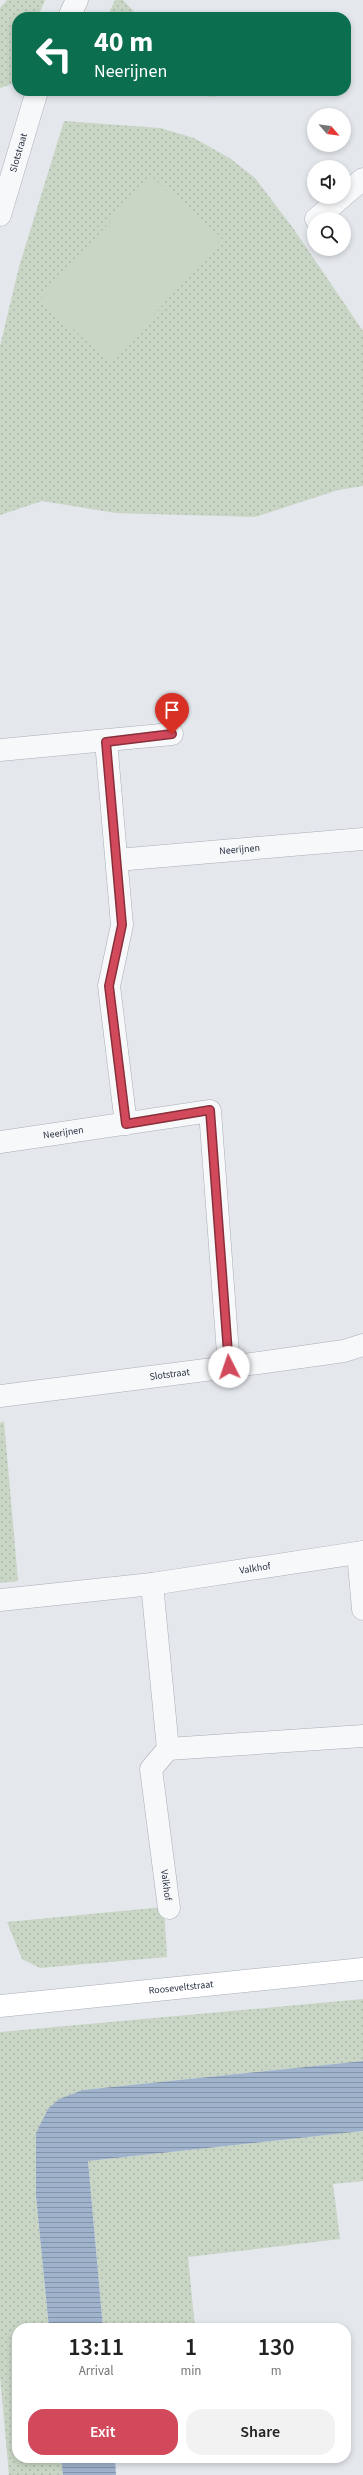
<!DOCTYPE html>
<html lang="en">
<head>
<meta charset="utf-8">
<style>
  body { margin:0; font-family:"Source Sans 3",sans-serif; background:#f2f2f2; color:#222; height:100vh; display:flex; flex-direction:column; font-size:15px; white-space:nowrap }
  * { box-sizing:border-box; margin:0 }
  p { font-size:13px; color:#767676 }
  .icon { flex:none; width:22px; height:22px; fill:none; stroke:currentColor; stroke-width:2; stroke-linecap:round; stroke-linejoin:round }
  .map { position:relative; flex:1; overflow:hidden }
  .panel { position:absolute; left:12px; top:2323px; width:339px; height:140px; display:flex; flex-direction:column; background:#fff; border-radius:16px; box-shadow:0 2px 6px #0003 }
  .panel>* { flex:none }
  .guide { position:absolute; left:12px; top:12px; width:339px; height:84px; border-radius:16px; box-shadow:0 2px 6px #0003; background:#0b6e4f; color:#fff; overflow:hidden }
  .needle { width:26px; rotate:118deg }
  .controls { position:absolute; left:307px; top:108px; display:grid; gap:8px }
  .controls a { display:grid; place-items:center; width:44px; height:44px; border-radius:50%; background:#fff; box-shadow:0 2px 6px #0003; font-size:20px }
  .pin { position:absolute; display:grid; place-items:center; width:34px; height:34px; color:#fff; margin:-41px -17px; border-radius:50% 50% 50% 0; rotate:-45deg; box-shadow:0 0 4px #0007 }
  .pin .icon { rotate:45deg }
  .me { position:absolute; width:44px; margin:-22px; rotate:356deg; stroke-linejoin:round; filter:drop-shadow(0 0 3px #0008) }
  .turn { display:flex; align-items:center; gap:14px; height:84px; padding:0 16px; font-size:18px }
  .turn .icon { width:52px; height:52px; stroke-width:2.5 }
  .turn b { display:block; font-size:28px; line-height:34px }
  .eta { display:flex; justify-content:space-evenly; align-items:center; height:68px; text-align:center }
  .eta b { font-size:24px; font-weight:600; line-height:28px }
  .primary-button { display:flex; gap:8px; margin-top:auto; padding:8px 16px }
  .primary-button a { flex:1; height:46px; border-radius:16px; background:#d1495b; color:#fff; font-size:16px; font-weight:600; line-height:46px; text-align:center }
  .primary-button a+a { background:#f2f2f2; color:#222 }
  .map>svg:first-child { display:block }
  .grass { fill:url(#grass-dots) }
  .garden { fill:#c9d6c5 }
  .water { fill:url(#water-rules) }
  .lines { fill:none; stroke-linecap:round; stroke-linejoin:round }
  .street-casing { stroke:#a9aeb7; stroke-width:23 }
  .secondary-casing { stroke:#a9aeb7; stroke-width:23 }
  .street { stroke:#f7f8fa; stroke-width:22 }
  .secondary { stroke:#fff; stroke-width:22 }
  .route-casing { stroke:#882f3b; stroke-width:10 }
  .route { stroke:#d1495b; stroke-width:7 }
  .labels { text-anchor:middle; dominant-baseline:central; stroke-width:3; stroke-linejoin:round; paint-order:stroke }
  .street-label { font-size:10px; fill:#2b3445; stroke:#f4f6f9 }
</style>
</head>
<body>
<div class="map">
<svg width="363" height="2475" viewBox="0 0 363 2475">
  <defs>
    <pattern id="grass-dots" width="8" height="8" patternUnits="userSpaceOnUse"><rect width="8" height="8" fill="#c9d6c5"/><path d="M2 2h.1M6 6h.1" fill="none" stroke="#adb8ab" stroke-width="1.8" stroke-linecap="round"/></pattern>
    <pattern id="water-rules" width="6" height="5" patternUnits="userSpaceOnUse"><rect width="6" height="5" fill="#9fb4cc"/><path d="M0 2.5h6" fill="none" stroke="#8293a7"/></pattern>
  </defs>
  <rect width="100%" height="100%" fill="#e4e7ec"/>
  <path class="grass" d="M 7,0 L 45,0 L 38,17 L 17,17 L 17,68 L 12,84 L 0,88 L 0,8 Z
    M 115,0 L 123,0 L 139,17 L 107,17 Z
    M 156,91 L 210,91 L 216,97 Z
    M 64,121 L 160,128 L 194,138 L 231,159 L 255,178 L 293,228 L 363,331 L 363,486 L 338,490 L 255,517 L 116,513 L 42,501 L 0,515 L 0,346 L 19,267 Z
    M 4,1421 L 18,1581 L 0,1583 L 0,1423 Z
    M 164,1907 L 167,1957 L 40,1968 L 22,1959 L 7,1922 Z
    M 363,1999 L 363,2061 L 83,2090 L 36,2133 L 36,2196 L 49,2328 L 17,2328 L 17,2458 L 61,2458 L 63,2475 L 9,2475 L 0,2376 L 0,2032 Z
    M 363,2131 L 363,2181 L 333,2184 L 340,2239 L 188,2257 L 195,2328 L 103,2328 L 88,2161 Z"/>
  <path class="garden" d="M 151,176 L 222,238 L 111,363 L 40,300 Z"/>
  <path class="water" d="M 363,2061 L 363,2131 L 88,2161 L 103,2328 L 49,2328 L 36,2196 L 36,2133 L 48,2109 L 59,2099 L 83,2090 Z
    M 61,2458 L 115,2458 L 116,2475 L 63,2475 Z"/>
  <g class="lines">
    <defs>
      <g id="street">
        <path d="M 69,17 L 77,0"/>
        <path d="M 344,195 L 363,179"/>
        <path id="s1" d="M 0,215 L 37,91"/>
        <path d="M 316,219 L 342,197"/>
        <path d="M 106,741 L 122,925 L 109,986 L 126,1124"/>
        <path d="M 0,750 L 172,734"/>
        <path id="s2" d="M 117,860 L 363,839"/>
        <path id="s3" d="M 0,1142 L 210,1111 L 229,1367"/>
        <path id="s4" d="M 0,1396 L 229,1367 L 344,1351 L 363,1345"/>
        <path d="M 358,1553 L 363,1609"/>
        <path id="s5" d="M 152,1584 L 168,1749 L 151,1769 L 169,1908"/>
        <path id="s6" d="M 0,1600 L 152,1584 L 363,1552"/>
        <path d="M 168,1749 L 363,1736"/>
      </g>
      <g id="secondary">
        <path id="s7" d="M 0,2006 L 363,1969"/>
      </g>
    </defs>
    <use href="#street" class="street-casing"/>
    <use href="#secondary" class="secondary-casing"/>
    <use href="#street" class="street"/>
    <use href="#secondary" class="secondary"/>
  </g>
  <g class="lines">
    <defs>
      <path id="route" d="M 172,734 L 106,742 L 122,925 L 109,986 L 126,1124 L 210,1110 L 229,1367"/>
    </defs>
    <use href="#route" class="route-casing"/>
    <use href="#route" class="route"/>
  </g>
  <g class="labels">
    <g class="street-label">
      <text stroke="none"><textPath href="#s1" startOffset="65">Slotstraat</textPath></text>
      <text stroke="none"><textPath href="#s2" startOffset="123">Neerijnen</textPath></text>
      <text stroke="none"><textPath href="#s3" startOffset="64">Neerijnen</textPath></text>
      <text stroke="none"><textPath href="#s4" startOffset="171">Slotstraat</textPath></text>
      <text stroke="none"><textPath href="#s6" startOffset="257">Valkhof</textPath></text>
      <text stroke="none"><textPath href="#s5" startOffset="309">Valkhof</textPath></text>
      <text stroke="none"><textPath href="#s7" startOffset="182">Rooseveltstraat</textPath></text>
    </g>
  </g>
</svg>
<div class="controls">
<a><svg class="needle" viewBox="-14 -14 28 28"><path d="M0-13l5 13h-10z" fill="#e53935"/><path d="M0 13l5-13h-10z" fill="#767676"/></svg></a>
<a><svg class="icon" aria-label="sound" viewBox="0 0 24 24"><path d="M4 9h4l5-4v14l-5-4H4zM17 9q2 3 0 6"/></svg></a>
<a><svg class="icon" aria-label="search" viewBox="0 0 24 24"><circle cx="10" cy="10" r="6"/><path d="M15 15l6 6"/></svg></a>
</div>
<div class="pin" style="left:172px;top:734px;background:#d93025"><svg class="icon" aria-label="arrive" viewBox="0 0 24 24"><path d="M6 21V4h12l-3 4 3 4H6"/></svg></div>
<svg class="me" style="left:229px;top:1367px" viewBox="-20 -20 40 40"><circle r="19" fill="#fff"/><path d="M0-13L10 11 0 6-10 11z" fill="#d1495b"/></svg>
<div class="guide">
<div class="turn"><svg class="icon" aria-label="left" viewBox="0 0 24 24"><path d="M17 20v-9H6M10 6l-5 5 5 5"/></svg><div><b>40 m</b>Neerijnen</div></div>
</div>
<section class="panel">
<div class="eta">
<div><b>13:11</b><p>Arrival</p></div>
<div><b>1</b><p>min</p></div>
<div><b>130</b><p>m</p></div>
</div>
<div class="primary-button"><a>Exit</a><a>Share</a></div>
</section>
</div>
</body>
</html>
